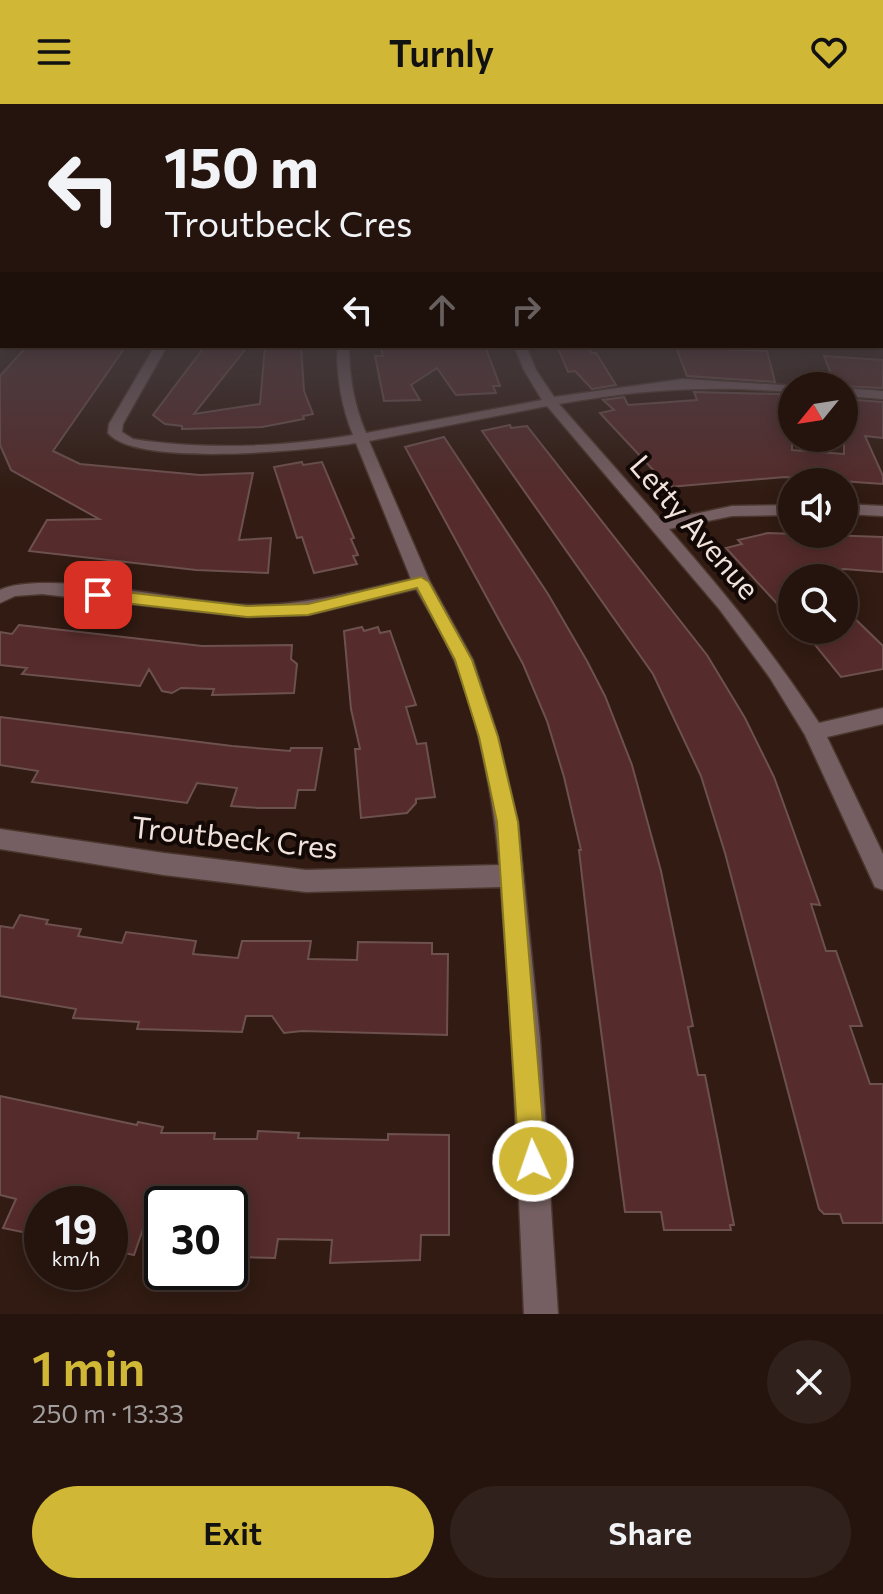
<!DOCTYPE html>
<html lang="en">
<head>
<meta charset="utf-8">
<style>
  body { margin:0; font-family:Commissioner,sans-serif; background:#31211c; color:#f1f3f6; height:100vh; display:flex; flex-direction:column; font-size:30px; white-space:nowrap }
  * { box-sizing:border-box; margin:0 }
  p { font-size:26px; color:#a39e9e }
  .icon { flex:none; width:44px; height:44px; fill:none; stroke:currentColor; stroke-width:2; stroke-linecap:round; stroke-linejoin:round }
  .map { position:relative; height:1210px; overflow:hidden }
  .sheet { display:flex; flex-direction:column; background:#25140e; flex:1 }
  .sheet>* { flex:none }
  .hud { position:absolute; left:0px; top:0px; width:884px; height:244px; box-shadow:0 4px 20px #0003,0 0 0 2px #42332e; background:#25140e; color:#f1f3f6; overflow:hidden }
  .needle { width:52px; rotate:240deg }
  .tools { position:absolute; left:778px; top:268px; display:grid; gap:16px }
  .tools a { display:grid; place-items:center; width:80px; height:80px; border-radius:50%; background:#25140e; box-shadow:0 4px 20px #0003,0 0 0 2px #42332e; font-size:40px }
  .speed { position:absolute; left:24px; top:1082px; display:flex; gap:16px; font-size:40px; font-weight:700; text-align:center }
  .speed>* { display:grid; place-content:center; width:104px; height:104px; border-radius:50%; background:#25140e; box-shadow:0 4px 20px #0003,0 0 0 2px #42332e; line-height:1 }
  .speed small { font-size:20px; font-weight:400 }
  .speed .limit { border:4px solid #111; border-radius:12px; background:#fff; color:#111 }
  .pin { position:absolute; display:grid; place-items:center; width:68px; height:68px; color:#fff; margin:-34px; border-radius:16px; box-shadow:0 4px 12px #0006 }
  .me { position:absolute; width:88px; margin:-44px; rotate:357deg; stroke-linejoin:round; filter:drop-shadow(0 0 6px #0008) }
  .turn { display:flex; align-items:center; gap:28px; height:168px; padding:0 32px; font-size:36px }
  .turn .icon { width:104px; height:104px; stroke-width:2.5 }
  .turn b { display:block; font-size:56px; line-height:68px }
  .lanes { display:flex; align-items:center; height:76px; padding:0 32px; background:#0003; justify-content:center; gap:40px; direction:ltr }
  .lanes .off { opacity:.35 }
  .round { display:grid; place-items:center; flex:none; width:84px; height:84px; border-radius:42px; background:#31211c }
  .headline { display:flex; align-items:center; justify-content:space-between; height:136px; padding:0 32px }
  h1 { font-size:48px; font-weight:600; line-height:60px; color:#d1b736 }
  .primary-button { display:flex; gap:16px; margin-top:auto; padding:16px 32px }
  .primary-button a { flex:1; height:92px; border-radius:48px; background:#d1b736; color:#111; font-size:32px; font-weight:600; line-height:92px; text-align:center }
  .primary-button a+a { background:#31211c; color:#f1f3f6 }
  header { display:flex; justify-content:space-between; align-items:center; height:104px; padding:0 32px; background:#d1b736; color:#111; font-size:36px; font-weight:600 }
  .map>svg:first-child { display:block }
  .building { fill:#552b2b; stroke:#6d514f; stroke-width:2 }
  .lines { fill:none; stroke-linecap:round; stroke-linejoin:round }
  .street-casing { stroke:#4c372e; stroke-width:3 }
  .street { fill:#755f62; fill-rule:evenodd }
  .route { fill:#d1b736; stroke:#887723; stroke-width:2 }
  .labels { text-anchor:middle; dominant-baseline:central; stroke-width:8; stroke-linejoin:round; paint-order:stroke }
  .street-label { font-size:30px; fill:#f2e2dc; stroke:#120805 }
</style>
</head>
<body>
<header><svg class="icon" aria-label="menu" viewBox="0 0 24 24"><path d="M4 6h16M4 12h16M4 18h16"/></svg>Turnly<svg class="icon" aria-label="heart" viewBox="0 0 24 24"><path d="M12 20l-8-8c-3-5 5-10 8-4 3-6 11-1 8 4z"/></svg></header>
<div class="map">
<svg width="883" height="1210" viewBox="0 0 883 1210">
  <rect width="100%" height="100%" fill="#311b12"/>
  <path class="building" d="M 27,242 L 126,242 L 53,347 L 80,360 L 200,371 L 253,369 L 239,436 L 271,434 L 268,469 L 196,466 L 29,447 L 47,416 L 99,415 L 11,366 L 0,341 L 0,272 Z
    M 205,242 L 248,242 L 194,310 L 260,300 L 265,242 L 301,242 L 304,287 L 313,310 L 303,312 L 304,315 L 262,323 L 182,325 L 182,322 L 165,320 L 153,311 Z
    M 384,242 L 485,242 L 500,282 L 493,282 L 496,289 L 456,291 L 437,264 L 411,281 L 420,296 L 384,297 L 375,252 L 383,252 L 381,243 Z
    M 557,242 L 588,242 L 591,249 L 596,249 L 616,281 L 592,285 L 575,267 L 568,268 Z
    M 676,243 L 767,247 L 775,278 L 687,272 Z
    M 824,252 L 883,256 L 883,284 L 836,282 Z
    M 694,288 L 779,290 L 783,306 L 789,306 L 792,316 L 792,346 L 844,350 L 844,295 L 883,298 L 883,334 L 865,332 L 883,372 L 883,380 L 785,373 L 669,383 L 600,309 L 614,306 L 603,296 L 624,293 L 628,301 L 697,296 Z
    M 510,321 L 511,324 L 527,322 L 707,551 L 745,614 L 774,673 L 820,801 L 811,800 L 826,847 L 836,847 L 862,922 L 850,922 L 870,980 L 883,980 L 883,1119 L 843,1119 L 840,1110 L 824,1110 L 819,1105 L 725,749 L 701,672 L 653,570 L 482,327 Z
    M 444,333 L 548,490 L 587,557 L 605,592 L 632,661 L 661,767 L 693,922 L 688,923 L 698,971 L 705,971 L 718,1037 L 734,1121 L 730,1121 L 731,1126 L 664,1126 L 661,1108 L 625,1108 L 591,851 L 579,746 L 581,746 L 564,673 L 547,617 L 523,560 L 405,343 Z
    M 302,358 L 303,361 L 322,358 L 354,434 L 351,435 L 358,451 L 353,452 L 357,460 L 314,469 L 302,433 L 297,434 L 274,363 Z
    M 768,429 L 883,433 L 883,468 L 844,465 L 792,474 L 792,516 L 726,444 L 742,440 L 738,436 Z
    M 844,504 L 883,542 L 883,565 L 841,573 L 803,526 L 844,526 Z
    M 19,521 L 202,542 L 292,541 L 291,555 L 297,560 L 294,589 L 212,591 L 214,585 L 181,584 L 172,589 L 162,587 L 149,565 L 140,582 L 22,570 L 27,564 L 0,561 L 0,528 L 12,530 Z
    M 362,523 L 364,527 L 378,523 L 380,529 L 390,527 L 416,601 L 406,603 L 417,640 L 426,639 L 435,693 L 416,695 L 416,699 L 407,709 L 361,714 L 355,645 L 360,645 L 351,605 L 344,527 Z
    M 0,613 L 232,642 L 290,647 L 291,644 L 322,644 L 315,686 L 298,686 L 295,704 L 258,704 L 231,702 L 237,684 L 197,679 L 187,699 L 32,678 L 38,667 L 0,661 Z
    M 20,811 L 48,816 L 46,820 L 81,825 L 78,832 L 122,839 L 126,828 L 196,837 L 193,850 L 238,854 L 242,837 L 311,837 L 308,855 L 357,856 L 358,838 L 432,839 L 432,850 L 448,850 L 447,931 L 302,927 L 284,929 L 272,912 L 246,912 L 242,928 L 137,925 L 139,918 L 73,914 L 76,905 L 0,892 L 0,822 L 13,824 Z
    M 0,992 L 137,1021 L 138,1018 L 163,1023 L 161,1029 L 215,1029 L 214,1035 L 257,1035 L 258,1027 L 299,1029 L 298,1034 L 388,1036 L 388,1030 L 449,1031 L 449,1131 L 421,1131 L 420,1156 L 330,1159 L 332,1136 L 278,1135 L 275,1154 L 237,1153 L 246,1100 L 162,1100 L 162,1126 L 143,1125 L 134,1151 L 110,1146 L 110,1100 L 42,1100 L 42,1132 L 3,1124 L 16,1095 L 0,1091 Z"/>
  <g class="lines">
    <defs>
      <path id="street" d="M 155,242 L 167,242 L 123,320 L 122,328 L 133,335 C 205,346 282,343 353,331 C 341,302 337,273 337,242 L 349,242 C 349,273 354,301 366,329 L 542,296 L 524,266 L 514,242 L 526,242 L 536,266 L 554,293 L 683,275 L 797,282 L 792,282 L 792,288 C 710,281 640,285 559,300 L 662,417 L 732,402 L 792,401 L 792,411 L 732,412 L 669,425 C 723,487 774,549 819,619 L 883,604 L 883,620 L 827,633 L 883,750 L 883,786 L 875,783 L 805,631 L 770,574 L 720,506 L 547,302 L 369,337 L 430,478 L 473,556 L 498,633 L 518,718 L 540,935 L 558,1210 L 524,1210 L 512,935 L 501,783 L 306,788 L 164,771 L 0,745 L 0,725 L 164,749 L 306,766 L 499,761 C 494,697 479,615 454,556 C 444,531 429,508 416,485 L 308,511 L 247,513 L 42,490 L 15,492 L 0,499 L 0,486 C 44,464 192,500 249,501 C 305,502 357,487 411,475 L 356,339 C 312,346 136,364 108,329 L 109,320 Z
        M 844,284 L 883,287 L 883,295 L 844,292 Z
        M 844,400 L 883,402 L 883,412 L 844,410 Z"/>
    </defs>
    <use href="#street" class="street-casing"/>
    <use href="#street" class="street"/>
  </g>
  <linearGradient id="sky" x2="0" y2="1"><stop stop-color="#1b0f0a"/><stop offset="0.56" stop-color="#483f44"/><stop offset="1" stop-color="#483f44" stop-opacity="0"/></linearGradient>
  <rect width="883" height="390" fill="url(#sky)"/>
  <path class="route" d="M 421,473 L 429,478 L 472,556 L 498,633 L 518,718 L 546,1057 L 542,1067 L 533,1071 L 523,1067 L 519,1057 L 497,718 L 479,633 L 455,556 L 417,484 L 308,511 L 247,513 L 98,496 L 90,491 L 98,485 L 247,502 L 308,500 Z"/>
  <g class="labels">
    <g class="street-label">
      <text transform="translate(696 422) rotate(49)">Letty Avenue</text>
      <text transform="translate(235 732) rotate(6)">Troutbeck Cres</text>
    </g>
  </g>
</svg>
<div class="tools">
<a><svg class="needle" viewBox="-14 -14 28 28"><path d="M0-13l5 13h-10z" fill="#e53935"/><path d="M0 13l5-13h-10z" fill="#a39e9e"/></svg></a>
<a><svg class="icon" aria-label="sound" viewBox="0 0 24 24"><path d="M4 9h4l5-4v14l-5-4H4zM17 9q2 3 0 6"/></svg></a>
<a><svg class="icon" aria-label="search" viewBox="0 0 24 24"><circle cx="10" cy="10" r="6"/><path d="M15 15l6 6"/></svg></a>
</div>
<div class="speed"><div>19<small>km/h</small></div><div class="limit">30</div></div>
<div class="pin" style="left:98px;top:491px;background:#d93025"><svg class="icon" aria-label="arrive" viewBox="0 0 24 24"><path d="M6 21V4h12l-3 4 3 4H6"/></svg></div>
<svg class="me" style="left:533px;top:1057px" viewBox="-20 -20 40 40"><circle r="17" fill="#d1b736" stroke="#fff" stroke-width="3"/><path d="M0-11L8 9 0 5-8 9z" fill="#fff"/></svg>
<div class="hud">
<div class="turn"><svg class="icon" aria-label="left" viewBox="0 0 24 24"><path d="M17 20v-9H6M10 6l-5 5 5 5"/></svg><div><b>150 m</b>Troutbeck Cres</div></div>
<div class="lanes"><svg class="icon" aria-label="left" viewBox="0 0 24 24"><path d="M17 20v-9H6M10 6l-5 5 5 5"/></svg><svg class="icon off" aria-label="ahead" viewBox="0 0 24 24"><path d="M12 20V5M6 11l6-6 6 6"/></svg><svg class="icon off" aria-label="right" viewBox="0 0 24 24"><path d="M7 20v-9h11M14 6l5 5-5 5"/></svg></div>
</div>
</div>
<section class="sheet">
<div class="headline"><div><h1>1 min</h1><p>250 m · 13:33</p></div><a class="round"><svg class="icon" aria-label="close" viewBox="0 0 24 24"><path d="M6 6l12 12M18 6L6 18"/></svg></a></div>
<div class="primary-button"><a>Exit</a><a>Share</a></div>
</section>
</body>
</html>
